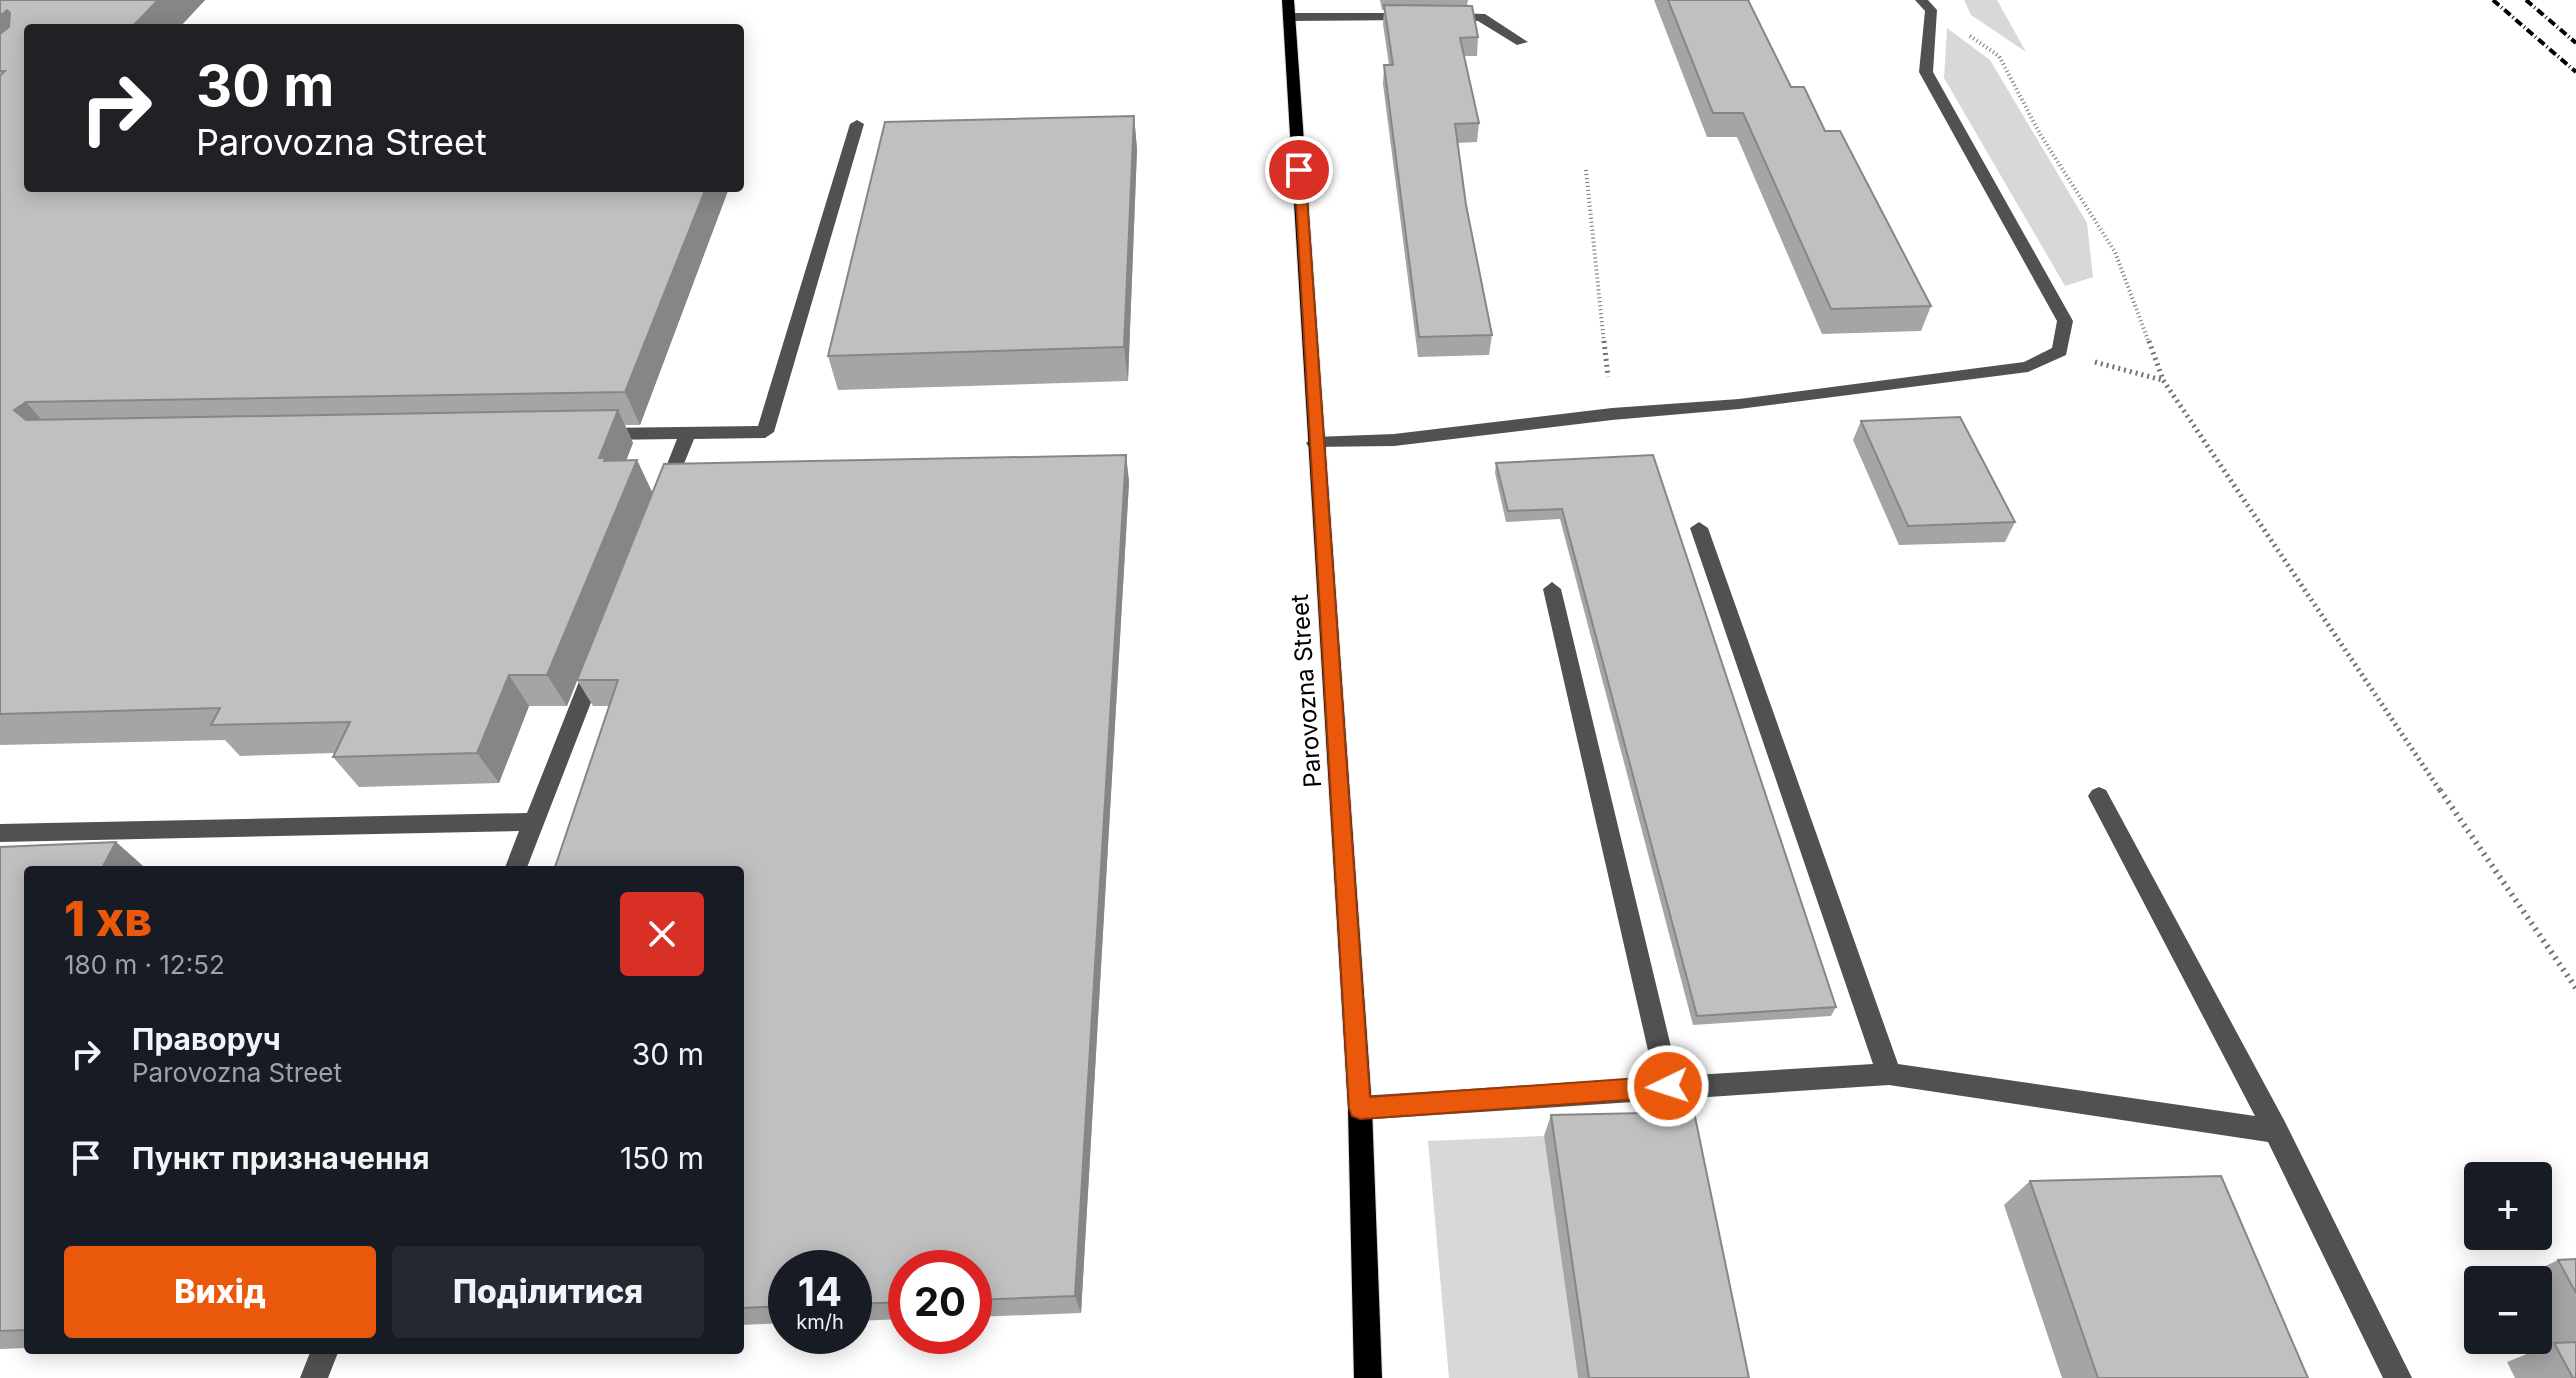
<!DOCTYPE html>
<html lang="uk">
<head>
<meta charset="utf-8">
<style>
  body { margin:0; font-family:Inter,sans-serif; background:#242831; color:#f1f3f6; height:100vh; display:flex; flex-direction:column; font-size:30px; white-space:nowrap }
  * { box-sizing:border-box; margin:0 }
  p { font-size:26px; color:#9ea1a6 }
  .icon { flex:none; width:44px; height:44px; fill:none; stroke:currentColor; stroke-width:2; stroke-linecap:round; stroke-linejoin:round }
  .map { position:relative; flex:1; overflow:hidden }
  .panel { position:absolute; left:24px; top:866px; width:720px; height:488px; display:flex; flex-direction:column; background:#171b24; border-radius:8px; box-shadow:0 4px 20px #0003 }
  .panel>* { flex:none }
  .guide { position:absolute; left:24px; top:24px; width:720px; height:168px; border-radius:8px; box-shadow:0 4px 20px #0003; background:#202124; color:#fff; overflow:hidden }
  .controls { position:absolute; left:2464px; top:1162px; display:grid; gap:16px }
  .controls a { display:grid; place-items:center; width:88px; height:88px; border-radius:8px; background:#171b24; box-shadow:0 4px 20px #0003; font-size:40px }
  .speed { position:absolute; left:768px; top:1250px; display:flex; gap:16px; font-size:40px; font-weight:700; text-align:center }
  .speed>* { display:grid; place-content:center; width:104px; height:104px; border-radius:50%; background:#171b24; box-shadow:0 4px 20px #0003; line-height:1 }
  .speed small { font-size:20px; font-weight:400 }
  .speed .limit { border:12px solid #d22; background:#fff; color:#111 }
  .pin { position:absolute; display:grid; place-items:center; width:68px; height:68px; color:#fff; margin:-34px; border:4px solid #fff; border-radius:50%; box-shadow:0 2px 8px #0007 }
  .me { position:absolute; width:88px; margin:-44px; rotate:266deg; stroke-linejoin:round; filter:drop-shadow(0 0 6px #0008) }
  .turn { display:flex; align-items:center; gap:28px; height:168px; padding:0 40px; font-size:36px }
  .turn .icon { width:104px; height:104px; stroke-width:2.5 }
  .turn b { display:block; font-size:56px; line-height:68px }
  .round { display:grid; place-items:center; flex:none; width:84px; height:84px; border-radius:8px; background:#242831 }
  .summary { display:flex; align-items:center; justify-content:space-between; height:136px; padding:0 40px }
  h1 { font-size:48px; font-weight:800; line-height:60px; color:#ea580c }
  .button { display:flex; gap:16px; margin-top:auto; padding:16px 40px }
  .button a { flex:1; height:92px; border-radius:8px; background:#ea580c; color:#fff; font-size:32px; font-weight:800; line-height:92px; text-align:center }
  .button a+a { background:#242831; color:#f1f3f6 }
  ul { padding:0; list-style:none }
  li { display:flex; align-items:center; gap:24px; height:104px; padding:0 40px }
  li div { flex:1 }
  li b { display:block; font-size:30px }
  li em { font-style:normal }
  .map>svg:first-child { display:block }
  .green { fill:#d8d8d8 }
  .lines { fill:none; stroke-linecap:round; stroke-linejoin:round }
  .major-casing { stroke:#dbdbdb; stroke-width:2 }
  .path-far2 { stroke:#737373; stroke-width:4; stroke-dasharray:1 3; stroke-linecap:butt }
  .path-far1 { stroke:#737373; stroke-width:5; stroke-dasharray:2 4; stroke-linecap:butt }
  .path { stroke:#737373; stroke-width:6; stroke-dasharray:2 5; stroke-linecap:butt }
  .minor { fill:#515151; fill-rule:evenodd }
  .major { fill:#000; fill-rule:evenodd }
  .rail { stroke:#000; stroke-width:4; stroke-dasharray:8 3 1 3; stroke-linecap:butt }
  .wall { fill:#a5a5a5 }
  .shaded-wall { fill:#868686 }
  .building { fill:#c0c0c0; stroke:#868686; stroke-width:2 }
  .route { fill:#ea580c; stroke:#983908; stroke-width:2 }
  .labels { text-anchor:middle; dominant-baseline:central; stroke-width:6; stroke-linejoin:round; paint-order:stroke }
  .street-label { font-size:24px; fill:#000; stroke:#fff }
</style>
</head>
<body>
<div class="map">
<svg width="2576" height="1378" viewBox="0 0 2576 1378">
  <rect width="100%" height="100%" fill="#fff"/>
  <path class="green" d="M 1964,0 L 1997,0 L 2026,52 L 1971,15 Z
    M 1947,28 L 1990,60 L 2087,223 L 2093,277 L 2065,286 L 1944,78 Z
    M 1544,1136 L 1578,1378 L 1449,1378 L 1428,1141 Z"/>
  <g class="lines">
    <defs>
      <path id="major" d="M 1282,0 L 1294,0 L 1372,1108 L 1382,1378 L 1354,1378 L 1348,1108 Z"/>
    </defs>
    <use href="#major" class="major-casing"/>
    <path class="path-far2" d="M 1970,36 L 1999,56 L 2040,134 L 2115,252 L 2149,343
      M 1586,170 L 1604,343"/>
    <path class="path-far1" d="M 1604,341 L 1608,377
      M 2149,341 L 2163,380 L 2441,792
      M 2095,362 L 2162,380"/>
    <path class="path" d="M 2440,790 L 2576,988"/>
    <path class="minor" d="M 1915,0 L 1928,0 L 1937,10 L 1933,72 L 2073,321 L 2066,355 L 2028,372 L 1739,409 L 1612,420 L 1394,446 L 1309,447 L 1306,443 L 1315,437 L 1394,434 L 1612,408 L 1739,399 L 2024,362 L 2052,348 L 2057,321 L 1919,72 L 1925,11 Z
      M 1410,13 L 1414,14 L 1414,20 L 1290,21 L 1284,17 L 1290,13 Z
      M 1450,13 L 1485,14 L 1528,42 L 1517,45 L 1478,21 L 1446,20 L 1446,14 Z
      M 857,120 L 864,124 L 774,432 L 765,438 L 694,439 L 673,491 L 661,491 L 658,487 L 677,439 L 602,440 L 593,434 L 602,428 L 758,426 L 850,124 Z
      M 1699,522 L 1708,528 L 1898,1064 L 2255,1116 L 2088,796 L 2092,790 L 2099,787 L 2106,790 L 2285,1122 L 2412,1378 L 2383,1378 L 2268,1142 L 1889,1085 L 1360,1120 L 1351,1116 L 1348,1108 L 1351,1100 L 1360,1096 L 1654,1077 L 1543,589 L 1552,582 L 1561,589 L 1678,1076 L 1873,1064 L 1690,528 Z
      M 594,661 L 601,664 L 604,669 L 526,870 L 504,870 L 519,831 L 0,842 L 0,824 L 527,813 L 584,669 L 587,664 Z
      M 311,1350 L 339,1350 L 328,1378 L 300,1378 Z"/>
    <use href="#major" class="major"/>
    <path class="rail" d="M 2493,0 L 2576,72
      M 2526,0 L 2576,43"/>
  </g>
  <path class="wall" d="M 0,0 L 205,0 L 28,188 L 729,188 L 640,425 L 625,425 L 633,443 L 626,460 L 637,460 L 652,492 L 567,706 L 529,706 L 499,783 L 359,787 L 333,757 L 335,753 L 240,756 L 225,740 L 0,745 Z
    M 1380,0 L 1468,0 L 1467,6 L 1478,37 L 1477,56 L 1464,56 L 1479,123 L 1477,142 L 1457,143 L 1466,205 L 1492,335 L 1489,355 L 1418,357 L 1383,84 L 1384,65 L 1389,65 L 1383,24 L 1384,10 L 1382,10 Z
    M 1654,0 L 1748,0 L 1791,87 L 1825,131 L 1931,306 L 1921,331 L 1822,334 L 1737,137 L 1707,137 Z
    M 1134,116 L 1137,149 L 1128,381 L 838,390 L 828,356 Z
    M 1861,421 L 2015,522 L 2005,542 L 1899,545 L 1853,440 Z
    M 1126,455 L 1129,482 L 1081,1313 L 974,1317 L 974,1268 L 906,1268 L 906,1319 L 854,1321 L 854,1268 L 786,1268 L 786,1323 L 740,1325 L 740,870 L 609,706 L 593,706 L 577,680 Z
    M 1653,455 L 1836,1007 L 1831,1016 L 1693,1025 L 1560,519 L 1506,522 L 1495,473 L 1496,463 Z
    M 116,842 L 144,867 L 143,870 L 28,870 L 28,1348 L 0,1349 L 0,847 Z
    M 1551,1115 L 1749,1378 L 1578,1378 L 1544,1136 Z
    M 2030,1181 L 2308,1378 L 2062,1378 L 2004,1205 Z
    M 2576,1259 L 2576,1378 L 2515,1378 L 2507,1362 L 2546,1346 L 2538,1330 L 2538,1280 L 2516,1280 L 2558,1260 Z"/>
  <path class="shaded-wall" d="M 158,0 L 205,0 L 179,28 L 131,28 Z
    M 7,10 L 28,41 L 0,65 L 0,16 Z
    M 1134,116 L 1137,149 L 1128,381 L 1124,347 Z
    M 706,188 L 729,188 L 640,425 L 625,392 Z
    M 26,402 L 54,434 L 42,442 L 14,410 Z
    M 618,410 L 633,443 L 617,484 L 599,458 Z
    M 1126,455 L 1129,482 L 1081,1313 L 1075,1296 Z
    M 637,460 L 652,492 L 567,706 L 547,675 Z
    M 509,675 L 529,706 L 499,783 L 477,753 Z
    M 116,842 L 144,867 L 143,870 L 101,870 Z"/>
  <path class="building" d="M 0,0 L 158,0 L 131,28 L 28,28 L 28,188 L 706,188 L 625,392 L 26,402 L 14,410 L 26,420 L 618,410 L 599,458 L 605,458 L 604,461 L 637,460 L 547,675 L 509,675 L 477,753 L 333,757 L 350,722 L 211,725 L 220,708 L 0,714 L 0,76 L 5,71 L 0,71 L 0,34 L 9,27 L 10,13 L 7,10 L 0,16 Z
    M 1668,0 L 1748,0 L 1791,87 L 1804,87 L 1825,131 L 1840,131 L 1931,306 L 1831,309 L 1743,113 L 1713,113 Z
    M 1384,5 L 1472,6 L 1478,37 L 1460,38 L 1479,123 L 1455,124 L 1466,205 L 1492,335 L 1419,337 L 1384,65 L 1393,65 Z
    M 1134,116 L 1124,347 L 828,356 L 885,122 Z
    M 1960,417 L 2015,522 L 1908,526 L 1861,421 Z
    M 1126,455 L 1075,1296 L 974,1300 L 974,1268 L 906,1268 L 906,1302 L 854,1304 L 854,1268 L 786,1268 L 786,1306 L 740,1308 L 740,870 L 554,870 L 618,680 L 577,680 L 664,464 Z
    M 1653,455 L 1836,1007 L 1697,1016 L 1562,509 L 1508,511 L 1496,463 Z
    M 116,842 L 101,870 L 28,870 L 28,1330 L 0,1331 L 0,847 Z
    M 1694,1112 L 1749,1378 L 1589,1378 L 1551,1115 Z
    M 2221,1176 L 2308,1378 L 2098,1378 L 2030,1181 Z
    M 2576,1259 L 2576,1293 L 2558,1260 Z
    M 2576,1342 L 2576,1378 L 2573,1378 L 2554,1343 Z"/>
  <path class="route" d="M 1294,167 L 1305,170 L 1370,1097 L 1668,1076 L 1676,1079 L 1680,1086 L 1676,1094 L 1668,1097 L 1360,1119 L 1352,1116 L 1349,1108 Z"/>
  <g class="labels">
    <g class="street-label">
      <text transform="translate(1306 691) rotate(-94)">Parovozna Street</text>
    </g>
  </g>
</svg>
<div class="controls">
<a>+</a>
<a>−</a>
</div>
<div class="speed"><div>14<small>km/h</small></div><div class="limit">20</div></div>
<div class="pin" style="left:1299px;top:170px;background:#d93025"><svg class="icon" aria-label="arrive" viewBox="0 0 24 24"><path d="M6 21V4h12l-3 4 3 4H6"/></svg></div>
<svg class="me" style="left:1668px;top:1086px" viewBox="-20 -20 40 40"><circle r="17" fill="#ea580c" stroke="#fff" stroke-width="3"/><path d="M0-11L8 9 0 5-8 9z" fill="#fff"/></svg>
<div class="guide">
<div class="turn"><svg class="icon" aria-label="right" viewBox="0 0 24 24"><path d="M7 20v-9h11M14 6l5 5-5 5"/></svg><div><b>30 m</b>Parovozna Street</div></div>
</div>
<section class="panel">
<div class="summary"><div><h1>1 хв</h1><p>180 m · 12:52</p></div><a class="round" style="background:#d93025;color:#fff"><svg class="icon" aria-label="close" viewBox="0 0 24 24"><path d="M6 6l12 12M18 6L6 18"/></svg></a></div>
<ul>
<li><svg class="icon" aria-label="right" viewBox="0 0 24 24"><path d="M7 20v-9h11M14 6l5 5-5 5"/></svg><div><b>Праворуч</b><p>Parovozna Street</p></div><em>30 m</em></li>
<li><svg class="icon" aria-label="arrive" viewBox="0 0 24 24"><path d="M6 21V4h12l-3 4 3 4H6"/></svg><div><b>Пункт призначення</b></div><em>150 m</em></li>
</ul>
<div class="button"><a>Вихід</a><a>Поділитися</a></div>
</section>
</div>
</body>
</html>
